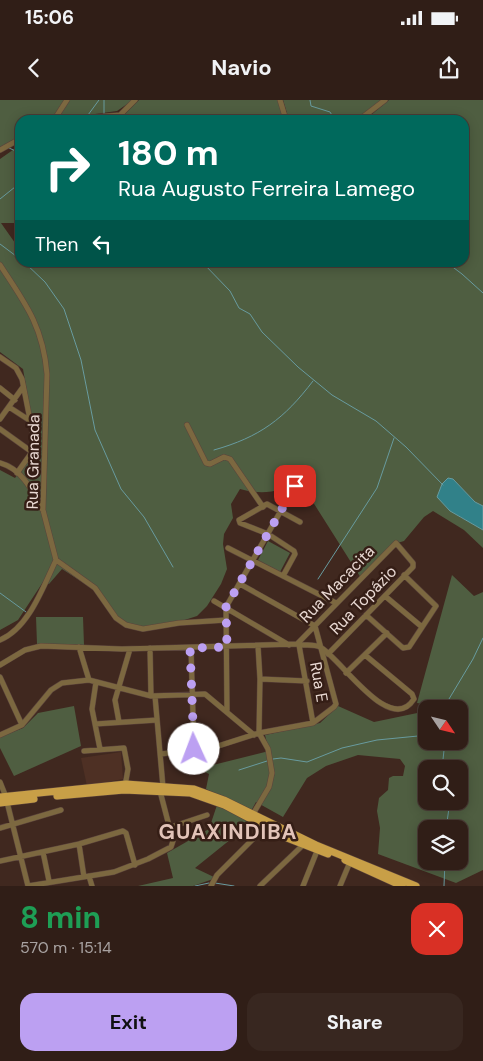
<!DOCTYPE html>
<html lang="en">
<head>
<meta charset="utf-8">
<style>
  body { margin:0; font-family:"DM Sans",sans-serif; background:#382720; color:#f1f3f6; height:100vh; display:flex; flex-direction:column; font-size:19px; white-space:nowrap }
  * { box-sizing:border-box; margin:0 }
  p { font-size:16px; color:#a8a2a1 }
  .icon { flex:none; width:28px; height:28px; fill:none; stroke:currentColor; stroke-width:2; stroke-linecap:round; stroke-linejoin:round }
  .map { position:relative; height:786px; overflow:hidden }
  .panel { display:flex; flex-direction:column; background:#301e17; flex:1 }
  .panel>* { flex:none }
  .banner { position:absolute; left:15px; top:15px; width:454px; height:152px; border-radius:15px; box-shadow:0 2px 12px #0003,0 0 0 1px #4b3c36; background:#00695c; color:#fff; overflow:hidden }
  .needle { width:32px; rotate:125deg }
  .tools { position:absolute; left:418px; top:600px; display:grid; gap:10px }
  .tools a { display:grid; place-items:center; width:50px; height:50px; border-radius:10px; background:#301e17; box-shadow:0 2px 12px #0003,0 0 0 1px #4b3c36; font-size:25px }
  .pin { position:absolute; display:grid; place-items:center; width:42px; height:42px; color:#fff; margin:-21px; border-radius:10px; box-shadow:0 2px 8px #0006 }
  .me { position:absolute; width:55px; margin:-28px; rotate:358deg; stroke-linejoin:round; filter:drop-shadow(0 0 4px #0008) }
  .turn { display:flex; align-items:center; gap:18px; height:105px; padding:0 20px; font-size:22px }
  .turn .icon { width:65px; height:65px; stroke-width:2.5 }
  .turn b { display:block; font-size:35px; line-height:42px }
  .then { display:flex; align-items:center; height:48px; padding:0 20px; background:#0003; gap:10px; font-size:19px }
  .round { display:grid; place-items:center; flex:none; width:52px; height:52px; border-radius:15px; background:#382720 }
  .headline { display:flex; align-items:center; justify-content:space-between; height:85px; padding:0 20px }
  h1 { font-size:30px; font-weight:700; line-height:38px; color:#1e9e55 }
  .cta { display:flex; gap:10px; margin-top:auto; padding:10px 20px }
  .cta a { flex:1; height:58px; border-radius:15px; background:#bca0f2; color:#111; font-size:20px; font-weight:700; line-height:58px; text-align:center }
  .cta a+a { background:#382720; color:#f1f3f6 }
  .status { display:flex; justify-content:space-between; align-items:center; height:35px; padding:0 25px; background:#301e17; direction:ltr }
  .status svg { height:14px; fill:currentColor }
  header { display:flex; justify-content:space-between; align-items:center; height:65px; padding:0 20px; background:#301e17; font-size:22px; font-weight:700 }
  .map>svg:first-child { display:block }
  .built { fill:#4e3024 }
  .green { fill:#4f5e41; fill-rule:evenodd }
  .water { fill:#318189; stroke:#689b9f }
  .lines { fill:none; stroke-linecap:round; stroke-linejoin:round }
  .stream { stroke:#689b9f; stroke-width:1 }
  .minor-casing { stroke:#5b443c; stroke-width:6 }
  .major-casing { stroke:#5b443c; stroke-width:8 }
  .minor { stroke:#7c6840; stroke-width:5 }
  .major { stroke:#c89f47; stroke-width:7 }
  .route { stroke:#bca0f2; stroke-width:9; stroke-dasharray:0 16.2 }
  .labels { text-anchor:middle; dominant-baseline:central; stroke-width:5; stroke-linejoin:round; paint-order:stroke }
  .street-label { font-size:16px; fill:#e9d9d3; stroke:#351e16 }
  .district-label { font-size:21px; font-weight:bold; letter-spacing:1px; fill:#e2c3b8; stroke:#351e16 }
</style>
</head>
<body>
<div class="status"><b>15:06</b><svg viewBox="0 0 49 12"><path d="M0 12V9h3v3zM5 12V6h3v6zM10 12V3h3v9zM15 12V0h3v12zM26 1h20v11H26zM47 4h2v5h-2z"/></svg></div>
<header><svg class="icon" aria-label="back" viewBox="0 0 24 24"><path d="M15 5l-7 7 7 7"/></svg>Navio<svg class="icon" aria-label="share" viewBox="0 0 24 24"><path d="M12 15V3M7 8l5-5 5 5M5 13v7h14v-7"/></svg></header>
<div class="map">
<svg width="483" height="786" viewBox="0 0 483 786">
  <rect width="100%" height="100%" fill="#40281f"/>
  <path class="built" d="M 121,652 L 123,679 L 87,686 L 81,658 Z"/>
  <path class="green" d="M 0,0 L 133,0 L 117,11 L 52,20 L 20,20 L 20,37 L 0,48 Z
    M 139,0 L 278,0 L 283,20 L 97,20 L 125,14 Z
    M 283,0 L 382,0 L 355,20 L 289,20 Z
    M 389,0 L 483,0 L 483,406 L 475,402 L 453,379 L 440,389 C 438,412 468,419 483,430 L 483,448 L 464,430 L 433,411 L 424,417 L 404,441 L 394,444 L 361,478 L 299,380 C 281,393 261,395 240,389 L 231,404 L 233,418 L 224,434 L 223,444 L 227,469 L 221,484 L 207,506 L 197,516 L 163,527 L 130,528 L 115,517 L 96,491 L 62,469 L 49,484 L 43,482 L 18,520 L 0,530 L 0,370 L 15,378 L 37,349 L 23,269 L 0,252 L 0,59 L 20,45 L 20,123 L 1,123 L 20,150 L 20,162 L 464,162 L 464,20 L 365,20 Z
    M 268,441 L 290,453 L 280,472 L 258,460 Z
    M 452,475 L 474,496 L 483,492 L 483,770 L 456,783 L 378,754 L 380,728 L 377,711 L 379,698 L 388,690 L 389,678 L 393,676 L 403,676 L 405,666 L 400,659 L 358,655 L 326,666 L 307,678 L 283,717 L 256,702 L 251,711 L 206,689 L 209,674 L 205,672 L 213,665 L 269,651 L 265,635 L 320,623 L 338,606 L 374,622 L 422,612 L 423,604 L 417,603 ZM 426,609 L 459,609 L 459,641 L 426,641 ZM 426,669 L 459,669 L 459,701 L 426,701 ZM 426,729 L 459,729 L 459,761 L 426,761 Z
    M 36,517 L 83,517 L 84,545 L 37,544 Z
    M 74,606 L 81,646 L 14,676 L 0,648 L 0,637 L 23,628 L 38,613 Z
    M 217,705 L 251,723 L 195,768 L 216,778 L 193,786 L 138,786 L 173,778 L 167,753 L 209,729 Z"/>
  <path class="water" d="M 448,378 L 453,379 L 475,402 L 483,406 L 483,430 L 450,411 L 437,397 L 442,384 Z"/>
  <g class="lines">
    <path class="stream" d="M 104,0 L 104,14
      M 310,0 L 311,6 L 330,12 L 335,20
      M 88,15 L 99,0
      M 9,48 L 20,53
      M 0,99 L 20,83
      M 0,144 L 20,159
      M 24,162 L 45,182 L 64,209 L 81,260 L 95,330 L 121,389 L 144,417 L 173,467
      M 202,162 L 230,191 L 239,208 L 250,214 L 262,232 L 298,267 L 332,295 L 376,321 L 406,347 L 443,385
      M 446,162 L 462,174 L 483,193
      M 214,350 C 260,337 284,319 313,281
      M 318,479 L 377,388 L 394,338
      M 0,493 L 26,512
      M 443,609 L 473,559 L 483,538
      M 273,659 L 281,658 L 307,662 L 342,648 L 377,640 L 418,636 L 426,632
      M 442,669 L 445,641
      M 239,670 L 267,661
      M 446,729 L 450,701
      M 215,783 L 234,786
      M 195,786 L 209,783
      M 444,786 L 445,761"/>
    <defs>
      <path id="minor" d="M 280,0 L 286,20
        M 54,20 L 67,0
        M 59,20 L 120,15 L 135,0
        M 359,20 L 385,0
        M 0,50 L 20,39
        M 0,165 C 26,204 43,227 47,274 L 43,410 L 56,460 L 95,488 L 116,518 L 126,525 L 143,529 L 179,523 L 226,520
        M 0,257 L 16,268 L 22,279 L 34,340 L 32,352 L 17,373
        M 0,288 L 15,300
        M 9,307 L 29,320
        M 0,319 L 23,287
        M 187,325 L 206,363 L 210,364 L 224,357 L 230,359 L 263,407
        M 0,329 L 32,352
        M 0,363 C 22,369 32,390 42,409
        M 228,448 L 336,503
        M 283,476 L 295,454 L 294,451 L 268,434 L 240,423 L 239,420 L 267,404 L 300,422
        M 385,496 L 422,527
        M 214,501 L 289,545
        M 366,515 L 403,548 L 409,547 L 436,506 L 404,475
        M 0,540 C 29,528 43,487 56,460
        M 297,544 L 396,443 L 413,463 L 413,467 L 328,554
        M 299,545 L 313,623
        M 79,547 L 89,580
        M 150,548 L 151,596
        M 191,549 L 194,649
        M 0,565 L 25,550 L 41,546 L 122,549 L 297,544 C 304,546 314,544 320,547 C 340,557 390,637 414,599 L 412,594 L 365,555
        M 346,573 L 387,533
        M 0,577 L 22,625
        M 260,579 L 307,581
        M 96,582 L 92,609 L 100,649
        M 155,596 L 163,687
        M 227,610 L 226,507 L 295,386
        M 119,622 L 115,600 L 130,549
        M 95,624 L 157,620
        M 0,635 L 22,625 L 51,590 L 62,583 L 89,580 L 151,596 L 205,594 L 254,635
        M 84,651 L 124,648 L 128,669 L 125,686
        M 161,654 L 215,647 L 259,633 L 313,623 L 334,607 L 336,604 L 315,526 L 240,484
        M 0,682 L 6,697
        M 7,702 L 28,786 L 114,772 L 148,759 L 171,747 L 173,741 L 160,691
        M 253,714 L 269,687 L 272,673 L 268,649 L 259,633 L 260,579 L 258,546
        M 0,728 L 61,710
        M 168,728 L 207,715
        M 79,744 L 84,777
        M 43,752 L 49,781
        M 0,761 L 79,744 L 123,731 L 126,733 L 135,765
        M 89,776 L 92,786
        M 211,786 L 217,775 L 265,727
        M 260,786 L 303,745
        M 303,786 L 317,751
        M 340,786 L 350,762"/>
      <path id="major" d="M 57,696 L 124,690 L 190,693 L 224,705 L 287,738 L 328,754
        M 0,697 L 126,684 L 194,689 L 224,700 L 316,745 L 416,786
        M 0,703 L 34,699
        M 345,760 L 402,786"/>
    </defs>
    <use href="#minor" class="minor-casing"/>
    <use href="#major" class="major-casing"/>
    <use href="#minor" class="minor"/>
    <use href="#major" class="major"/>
  </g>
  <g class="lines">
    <path class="route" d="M 194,649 L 190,548 L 227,547 L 226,507 L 295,386"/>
  </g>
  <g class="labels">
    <g class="street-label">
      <text transform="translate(33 362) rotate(-89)">Rua Granada</text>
      <text transform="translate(337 484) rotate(-46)">Rua Macacita</text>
      <text transform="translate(363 500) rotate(-46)">Rua Topázio</text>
      <text transform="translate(319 582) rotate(80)">Rua E</text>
    </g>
    <g class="district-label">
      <text x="228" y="732">GUAXINDIBA</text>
    </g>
  </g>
</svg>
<div class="tools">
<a><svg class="needle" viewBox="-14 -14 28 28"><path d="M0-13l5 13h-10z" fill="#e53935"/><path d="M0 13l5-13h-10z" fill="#a8a2a1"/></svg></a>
<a><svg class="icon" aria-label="search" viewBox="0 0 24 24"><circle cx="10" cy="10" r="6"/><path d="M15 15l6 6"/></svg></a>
<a><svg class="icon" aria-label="layers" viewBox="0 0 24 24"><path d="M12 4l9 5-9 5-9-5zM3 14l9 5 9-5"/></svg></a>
</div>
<div class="pin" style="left:295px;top:386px;background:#d93025"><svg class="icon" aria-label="arrive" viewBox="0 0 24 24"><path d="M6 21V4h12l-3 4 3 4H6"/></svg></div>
<svg class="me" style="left:194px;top:649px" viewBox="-20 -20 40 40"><circle r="19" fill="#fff"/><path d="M0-13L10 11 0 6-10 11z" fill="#bca0f2"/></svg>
<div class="banner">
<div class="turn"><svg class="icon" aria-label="right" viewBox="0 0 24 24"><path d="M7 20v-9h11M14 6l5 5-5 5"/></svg><div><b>180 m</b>Rua Augusto Ferreira Lamego</div></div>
<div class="then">Then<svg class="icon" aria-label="left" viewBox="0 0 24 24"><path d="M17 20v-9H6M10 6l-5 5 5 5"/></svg></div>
</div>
</div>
<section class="panel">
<div class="headline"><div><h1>8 min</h1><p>570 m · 15:14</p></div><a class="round" style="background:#d93025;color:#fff"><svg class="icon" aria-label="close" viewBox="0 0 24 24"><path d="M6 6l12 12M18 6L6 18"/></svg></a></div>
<div class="cta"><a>Exit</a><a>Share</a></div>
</section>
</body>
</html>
